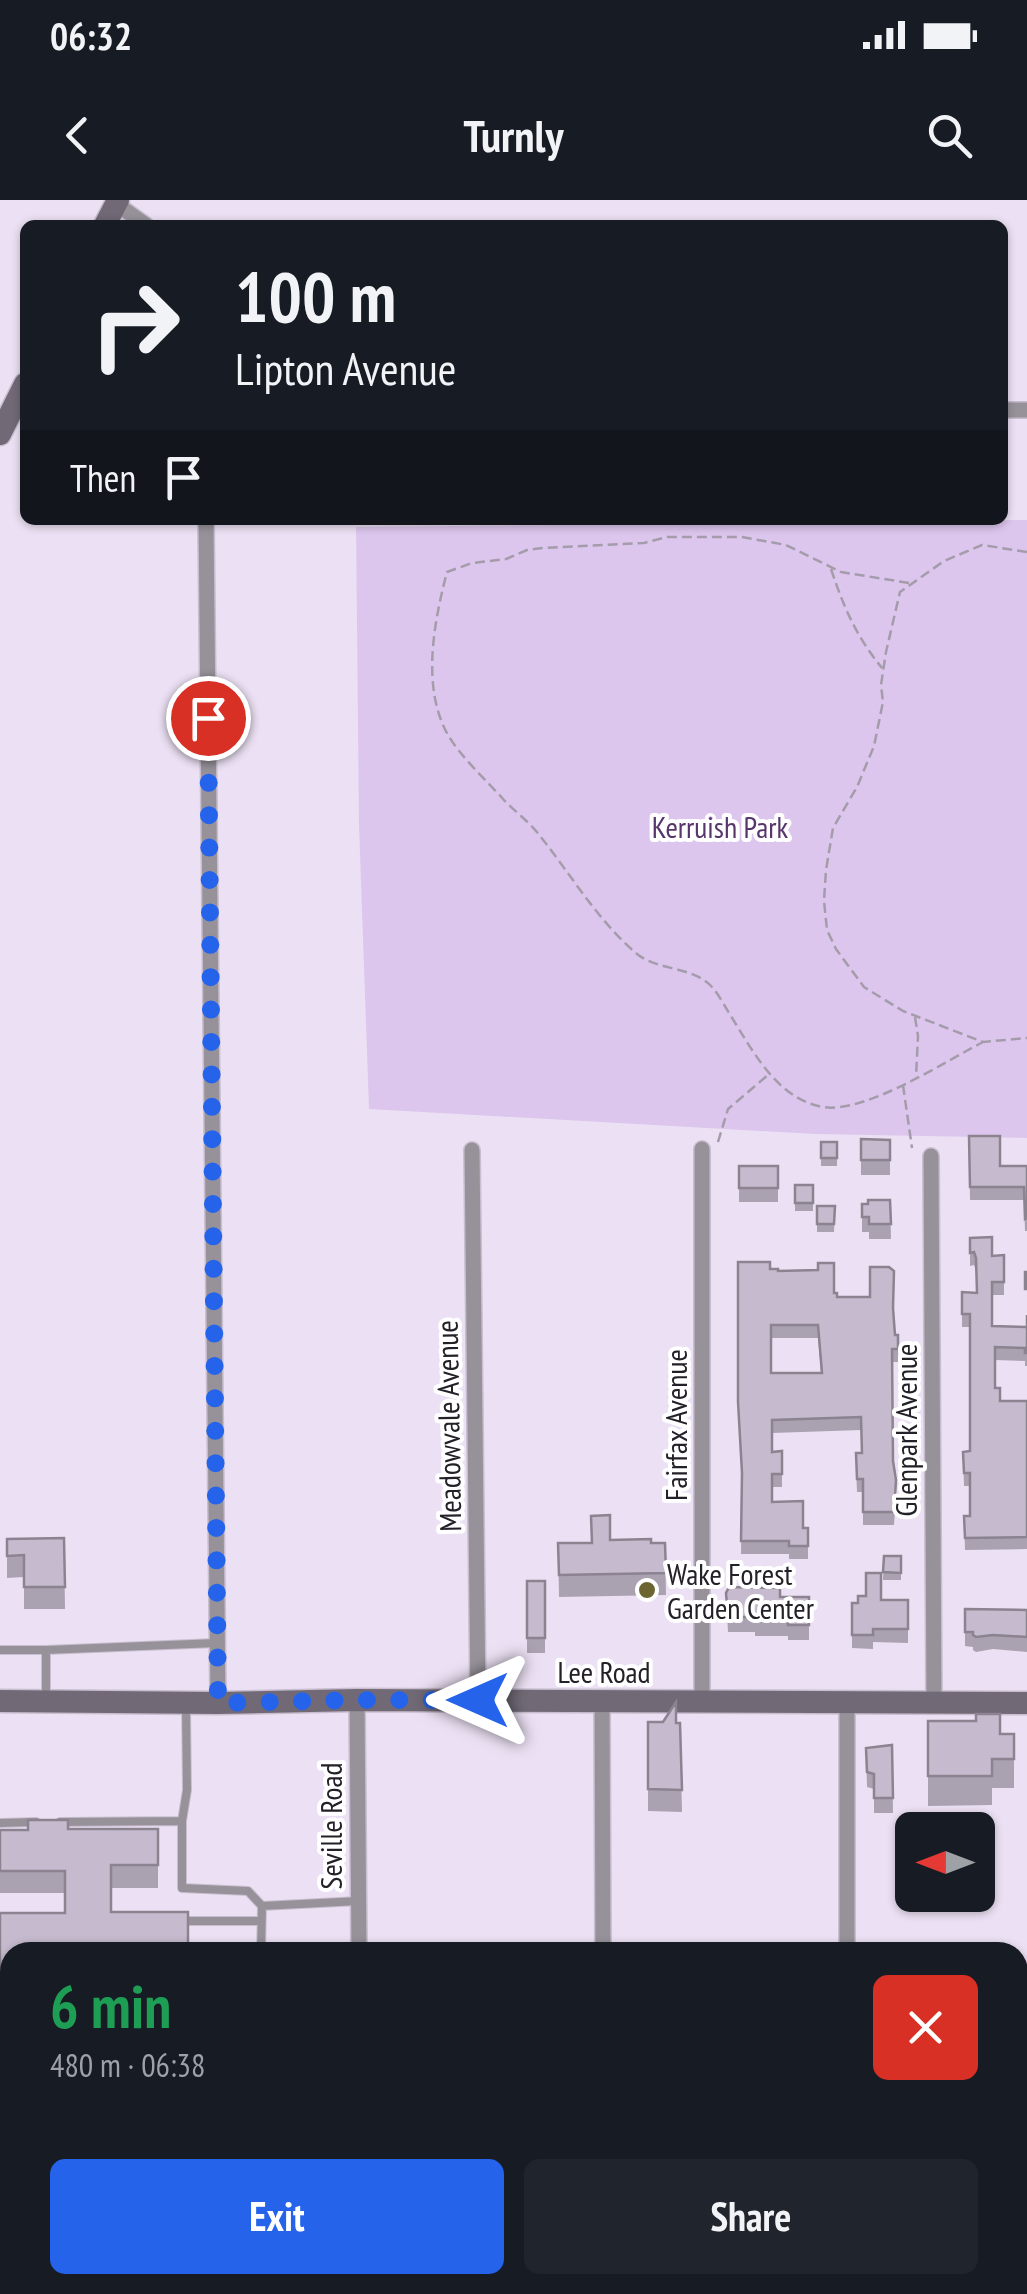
<!DOCTYPE html>
<html lang="en">
<head>
<meta charset="utf-8">
<style>
  body { margin:0; font-family:"PT Sans Narrow",sans-serif; background:#20242c; color:#f1f3f6; height:100vh; display:flex; flex-direction:column; font-size:38px; white-space:nowrap }
  * { box-sizing:border-box; margin:0 }
  p { font-size:32px; color:#9ea1a6 }
  .icon { flex:none; width:55px; height:55px; fill:none; stroke:currentColor; stroke-width:2; stroke-linecap:round; stroke-linejoin:round }
  .map { position:relative; flex:1; overflow:hidden }
  .side { position:absolute; left:0px; top:1742px; width:1028px; height:352px; display:flex; flex-direction:column; background:#171b24; border-radius:30px 30px 0 0; box-shadow:0 2px 8px #0004 }
  .side>* { flex:none }
  .banner { position:absolute; left:20px; top:20px; width:988px; height:305px; border-radius:15px; box-shadow:0 2px 8px #0004; background:#171b24; color:#f1f3f6; overflow:hidden }
  .needle { width:65px; rotate:270deg }
  .buttons { position:absolute; left:895px; top:1612px; display:grid; gap:20px }
  .buttons a { display:grid; place-items:center; width:100px; height:100px; border-radius:15px; background:#171b24; box-shadow:0 2px 8px #0004; font-size:50px }
  .pin { position:absolute; display:grid; place-items:center; width:85px; height:85px; color:#fff; margin:-42px; border:5px solid #fff; border-radius:50%; box-shadow:0 2px 10px #0007 }
  .me { position:absolute; width:110px; margin:-55px; rotate:270deg; stroke-linejoin:round; filter:drop-shadow(0 0 8px #0008) }
  .turn { display:flex; align-items:center; gap:35px; height:210px; padding:0 50px; font-size:45px }
  .turn .icon { width:130px; height:130px; stroke-width:2.5 }
  .turn b { display:block; font-size:70px; line-height:85px }
  .then { display:flex; align-items:center; height:95px; padding:0 50px; background:#0003; gap:20px; font-size:38px }
  .round { display:grid; place-items:center; flex:none; width:105px; height:105px; border-radius:15px; background:#20242c }
  .headline { display:flex; align-items:center; justify-content:space-between; height:170px; padding:0 50px }
  h1 { font-size:60px; font-weight:600; line-height:75px; color:#1e9e55 }
  .cta { display:flex; gap:20px; margin-top:auto; padding:20px 50px }
  .cta a { flex:1; height:115px; border-radius:15px; background:#2563eb; color:#fff; font-size:40px; font-weight:600; line-height:115px; text-align:center }
  .cta a+a { background:#20242c; color:#f1f3f6 }
  .status { display:flex; justify-content:space-between; align-items:center; height:70px; padding:0 50px; background:#171b24; direction:ltr }
  .status svg { height:28px; fill:currentColor }
  header { display:flex; justify-content:space-between; align-items:center; height:130px; padding:0 50px; background:#171b24; font-size:45px; font-weight:600 }
  .map>svg:first-child { display:block }
  .green { fill:#ddc6ed }
  .lines { fill:none; stroke-linecap:round; stroke-linejoin:round }
  .lane-casing { stroke:#c8becf; stroke-width:10 }
  .street-casing { stroke:#c8becf; stroke-width:18 }
  .secondary-casing { stroke:#c8becf; stroke-width:25 }
  .path { stroke:#a49caa; stroke-width:2.5; stroke-dasharray:10 5; stroke-linecap:butt }
  .lane { stroke:#97929a; stroke-width:8 }
  .street { stroke:#97929a; stroke-width:15 }
  .secondary { stroke:#716a76; stroke-width:22 }
  .wall { fill:#aaa1b1; fill-rule:evenodd }
  .building { fill:#c6bbce; stroke:#8b8390; stroke-width:2.5; fill-rule:evenodd }
  .route { stroke:#2563eb; stroke-width:18; stroke-dasharray:0 32.4 }
  .poi-dot { fill:#6c6531; stroke:#fff; stroke-width:4 }
  .labels { text-anchor:middle; dominant-baseline:central; stroke-width:8; stroke-linejoin:round; paint-order:stroke }
  .park-label { font-size:30px; fill:#57366c; stroke:#fff }
  .street-label { font-size:30px; fill:#242027; stroke:#fff }
  .poi-label { font-size:30px; fill:#242027; stroke:#fff; text-anchor:start }
</style>
</head>
<body>
<div class="status"><b>06:32</b><svg viewBox="0 0 49 12"><path d="M0 12V9h3v3zM5 12V6h3v6zM10 12V3h3v9zM15 12V0h3v12zM26 1h20v11H26zM47 4h2v5h-2z"/></svg></div>
<header><svg class="icon" aria-label="back" viewBox="0 0 24 24"><path d="M15 5l-7 7 7 7"/></svg>Turnly<svg class="icon" aria-label="search" viewBox="0 0 24 24"><circle cx="10" cy="10" r="6"/><path d="M15 15l6 6"/></svg></header>
<div class="map">
<svg width="1027" height="2094" viewBox="0 0 1027 2094">
  <rect width="100%" height="100%" fill="#ece1f4"/>
  <path class="green" d="M 1027,320 L 1027,938 L 815,934 L 369,909 L 359,625 L 356,327 Z"/>
  <g class="lines">
    <defs>
      <path id="lane" d="M 0,1450 L 46,1450 L 46,1497
        M 46,1450 L 216,1443
        M 182,1621 L 182,1688 L 248,1691 L 262,1706
        M 60,1622 L 182,1621 L 187,1590 L 186,1507
        M 0,1623 L 36,1622
        M 181,1721 L 261,1721
        M 261,1752 L 262,1706 L 359,1701
        M 253,2094 L 253,2085"/>
      <path id="street" d="M 115,3 L 146,25
        M 1002,210 L 1027,210
        M 206,320 L 218,1503
        M 702,949 L 702,1501
        M 472,950 L 478,1500
        M 931,956 L 934,1503
        M 357,1500 L 359,1752
        M 602,1501 L 603,1752
        M 847,1502 L 847,1752
        M 361,2085 L 361,2094
        M 604,2085 L 604,2094
        M 847,2085 L 847,2094"/>
      <path id="secondary" d="M 105,25 L 118,0
        M 0,234 L 25,184
        M 0,1501 L 218,1503 L 357,1500 L 1027,1503"/>
    </defs>
    <use href="#lane" class="lane-casing"/>
    <use href="#street" class="street-casing"/>
    <use href="#secondary" class="secondary-casing"/>
    <path class="path" d="M 1027,352 L 982,345 L 944,361 L 900,392 L 886,452 L 881,485 L 883,502 L 874,546 L 857,587 L 833,628 L 826,670 L 824,701 L 827,730 L 836,749 L 864,787 L 903,811 L 983,842 L 1027,838
      M 831,369 C 844,408 856,436 882,468
      M 909,383 L 841,372 L 786,345 L 742,337 L 667,337 L 644,343 L 542,348 L 527,350 L 506,359 L 472,363 L 447,372 C 434,422 421,487 448,535 C 461,557 486,580 503,599 C 515,612 530,622 540,636 C 572,676 598,721 637,754 C 658,771 693,766 712,787 C 719,795 724,805 729,813 C 752,849 776,899 823,907 C 865,914 944,862 983,842
      M 915,817 L 918,836 L 916,877
      M 903,885 L 912,948
      M 718,942 L 728,909 L 768,875"/>
    <use href="#lane" class="lane"/>
    <use href="#street" class="street"/>
    <use href="#secondary" class="secondary"/>
  </g>
  <path class="wall" d="M 969,936 L 1000,966 L 1027,966 L 1027,1031 L 1025,1031 L 1024,1000 L 970,1000 Z
    M 861,939 L 890,940 L 890,975 L 861,975 Z
    M 821,942 L 837,942 L 837,966 L 821,966 Z
    M 739,966 L 778,966 L 778,1002 L 739,1002 Z
    M 795,985 L 813,985 L 813,1011 L 795,1011 Z
    M 890,1000 L 891,1039 L 869,1039 L 869,1032 L 862,1032 L 862,1004 Z
    M 817,1006 L 835,1006 L 834,1032 L 817,1032 Z
    M 970,1038 L 992,1056 L 1004,1055 L 1004,1095 L 992,1095 L 992,1126 L 1027,1127 L 1027,1115 L 1027,1166 L 1025,1166 L 1025,1161 L 995,1160 L 995,1188 L 1000,1201 L 1027,1201 L 1027,1349 L 965,1350 L 964,1316 L 970,1316 L 970,1286 L 964,1286 L 963,1252 L 970,1251 L 970,1127 L 962,1127 L 962,1092 L 977,1093 L 976,1071 L 974,1065 L 970,1066 Z
    M 770,1069 L 834,1093 L 837,1097 L 894,1112 L 895,1135 L 898,1135 L 898,1162 L 892,1162 L 893,1261 L 896,1293 L 894,1325 L 863,1325 L 863,1292 L 857,1292 L 856,1267 L 862,1253 L 861,1230 L 772,1233 L 772,1252 L 782,1274 L 782,1287 L 772,1287 L 772,1302 L 803,1328 L 808,1328 L 808,1359 L 789,1359 L 789,1354 L 741,1354 L 742,1283 ZM 771,1138 L 818,1138 L 821,1173 L 771,1173 Z
    M 64,1338 L 65,1409 L 24,1409 L 24,1377 L 7,1378 L 7,1339 Z
    M 610,1340 L 665,1343 L 666,1395 L 559,1397 L 558,1343 L 591,1343 Z
    M 884,1356 L 901,1356 L 901,1380 L 883,1380 Z
    M 527,1381 L 545,1381 L 545,1453 L 527,1453 Z
    M 726,1393 L 780,1397 L 809,1397 L 809,1440 L 788,1440 L 788,1436 L 755,1436 L 755,1432 L 728,1432 Z
    M 881,1400 L 908,1400 L 908,1443 L 873,1442 L 873,1449 L 852,1448 L 852,1403 Z
    M 965,1409 L 1027,1410 L 1027,1452 L 993,1449 L 976,1452 L 973,1450 L 973,1447 L 965,1446 Z
    M 928,1521 L 1000,1534 L 1014,1534 L 1014,1588 L 992,1588 L 992,1605 L 928,1606 Z
    M 648,1522 L 680,1523 L 682,1612 L 648,1611 Z
    M 892,1545 L 893,1613 L 874,1613 L 874,1589 L 867,1587 L 866,1548 Z
    M 158,1629 L 158,1688 L 111,1688 L 10,1752 L 10,2085 L 187,2085 L 187,2087 L 0,2087 L 0,1713 L 65,1713 L 65,1693 L 0,1693 L 0,1630 Z"/>
  <path class="building" d="M 969,936 L 1000,936 L 1000,966 L 1027,966 L 1027,1018 L 1025,1019 L 1024,987 L 970,987 Z
    M 861,939 L 890,940 L 890,960 L 861,960 Z
    M 821,942 L 837,942 L 837,958 L 821,958 Z
    M 739,966 L 778,966 L 778,988 L 739,988 Z
    M 795,985 L 813,985 L 813,1003 L 795,1003 Z
    M 868,1000 L 890,1000 L 891,1024 L 869,1024 L 869,1017 L 862,1017 L 862,1004 L 868,1004 Z
    M 817,1006 L 835,1006 L 834,1024 L 817,1024 Z
    M 992,1037 L 992,1056 L 1004,1055 L 1004,1082 L 992,1082 L 992,1126 L 1027,1127 L 1027,1115 L 1027,1153 L 1025,1153 L 1025,1148 L 995,1147 L 995,1188 L 1000,1188 L 1000,1201 L 1027,1201 L 1027,1337 L 965,1338 L 964,1316 L 970,1316 L 970,1273 L 964,1273 L 963,1252 L 970,1251 L 970,1114 L 962,1114 L 962,1092 L 977,1093 L 976,1058 L 974,1052 L 970,1053 L 970,1038 Z
    M 738,1062 L 770,1062 L 770,1069 L 778,1069 L 778,1071 L 818,1070 L 818,1063 L 834,1063 L 834,1093 L 837,1093 L 837,1097 L 870,1097 L 870,1067 L 889,1067 L 894,1071 L 893,1108 L 895,1135 L 898,1135 L 898,1149 L 892,1149 L 893,1261 L 896,1280 L 894,1312 L 863,1312 L 863,1279 L 857,1279 L 856,1253 L 862,1253 L 861,1217 L 772,1220 L 772,1252 L 782,1251 L 782,1274 L 772,1274 L 772,1302 L 803,1301 L 803,1328 L 808,1328 L 808,1346 L 789,1346 L 789,1341 L 741,1341 L 742,1273 L 738,1202 ZM 771,1125 L 818,1125 L 822,1173 L 771,1173 Z
    M 1025,1072 L 1027,1072 L 1027,1089 L 1025,1089 Z
    M 610,1315 L 610,1340 L 651,1339 L 651,1343 L 665,1343 L 666,1373 L 559,1375 L 558,1343 L 592,1343 L 591,1316 Z
    M 64,1338 L 65,1387 L 24,1387 L 24,1355 L 7,1356 L 7,1339 Z
    M 884,1356 L 901,1356 L 901,1373 L 883,1372 Z
    M 866,1373 L 881,1373 L 881,1400 L 908,1400 L 908,1429 L 873,1429 L 873,1435 L 852,1435 L 852,1403 L 858,1403 L 858,1396 L 866,1396 Z
    M 527,1381 L 545,1381 L 545,1438 L 527,1438 Z
    M 729,1387 L 780,1388 L 780,1397 L 809,1397 L 809,1425 L 788,1425 L 788,1421 L 755,1421 L 755,1417 L 728,1417 L 726,1393 Z
    M 965,1409 L 1027,1410 L 1027,1437 L 993,1435 L 976,1437 L 973,1435 L 973,1432 L 965,1432 Z
    M 676,1502 L 676,1523 L 680,1523 L 682,1590 L 648,1589 L 648,1522 L 663,1522 Z
    M 976,1514 L 1000,1514 L 1000,1534 L 1014,1534 L 1014,1559 L 992,1559 L 992,1576 L 928,1576 L 928,1521 L 976,1521 Z
    M 892,1545 L 893,1598 L 874,1598 L 874,1574 L 867,1572 L 866,1548 Z
    M 28,1620 L 68,1620 L 68,1629 L 158,1629 L 158,1665 L 111,1665 L 111,1712 L 188,1712 L 188,1752 L 10,1752 L 10,2065 L 0,2065 L 0,1713 L 65,1713 L 65,1671 L 0,1671 L 0,1630 L 28,1630 Z"/>
  <g class="lines">
    <path class="route" d="M 208,518 L 218,1503 L 357,1500 L 478,1500"/>
  </g>
  <circle class="poi-dot" cx="647" cy="1390" r="10"/>
  <g class="labels">
    <g class="park-label">
      <text x="720" y="626">Kerruish Park</text>
    </g>
    <g class="street-label">
      <text transform="translate(675 1225) rotate(-90)">Fairfax Avenue</text>
      <text transform="translate(448 1226) rotate(-91)">Meadowvale Avenue</text>
      <text transform="translate(905 1230) rotate(-90)">Glenpark Avenue</text>
      <text x="604" y="1471">Lee Road</text>
      <text transform="translate(330 1626) rotate(-90)">Seville Road</text>
    </g>
    <g class="poi-label">
      <text x="667" y="1373">Wake Forest<tspan x="667" dy="34">Garden Center</tspan></text>
    </g>
  </g>
</svg>
<div class="buttons">
<a><svg class="needle" viewBox="-14 -14 28 28"><path d="M0-13l5 13h-10z" fill="#e53935"/><path d="M0 13l5-13h-10z" fill="#9ea1a6"/></svg></a>
</div>
<div class="pin" style="left:208px;top:518px;background:#d93025"><svg class="icon" aria-label="arrive" viewBox="0 0 24 24"><path d="M6 21V4h12l-3 4 3 4H6"/></svg></div>
<svg class="me" style="left:478px;top:1500px" viewBox="-20 -20 40 40"><path d="M0-17L14 15 0 8-14 15z" fill="#2563eb" stroke="#fff" stroke-width="4"/></svg>
<div class="banner">
<div class="turn"><svg class="icon" aria-label="right" viewBox="0 0 24 24"><path d="M7 20v-9h11M14 6l5 5-5 5"/></svg><div><b>100 m</b>Lipton Avenue</div></div>
<div class="then">Then<svg class="icon" aria-label="arrive" viewBox="0 0 24 24"><path d="M6 21V4h12l-3 4 3 4H6"/></svg></div>
</div>
<section class="side">
<div class="headline"><div><h1>6 min</h1><p>480 m · 06:38</p></div><a class="round" style="background:#d93025;color:#fff"><svg class="icon" aria-label="close" viewBox="0 0 24 24"><path d="M6 6l12 12M18 6L6 18"/></svg></a></div>
<div class="cta"><a>Exit</a><a>Share</a></div>
</section>
</div>
</body>
</html>
